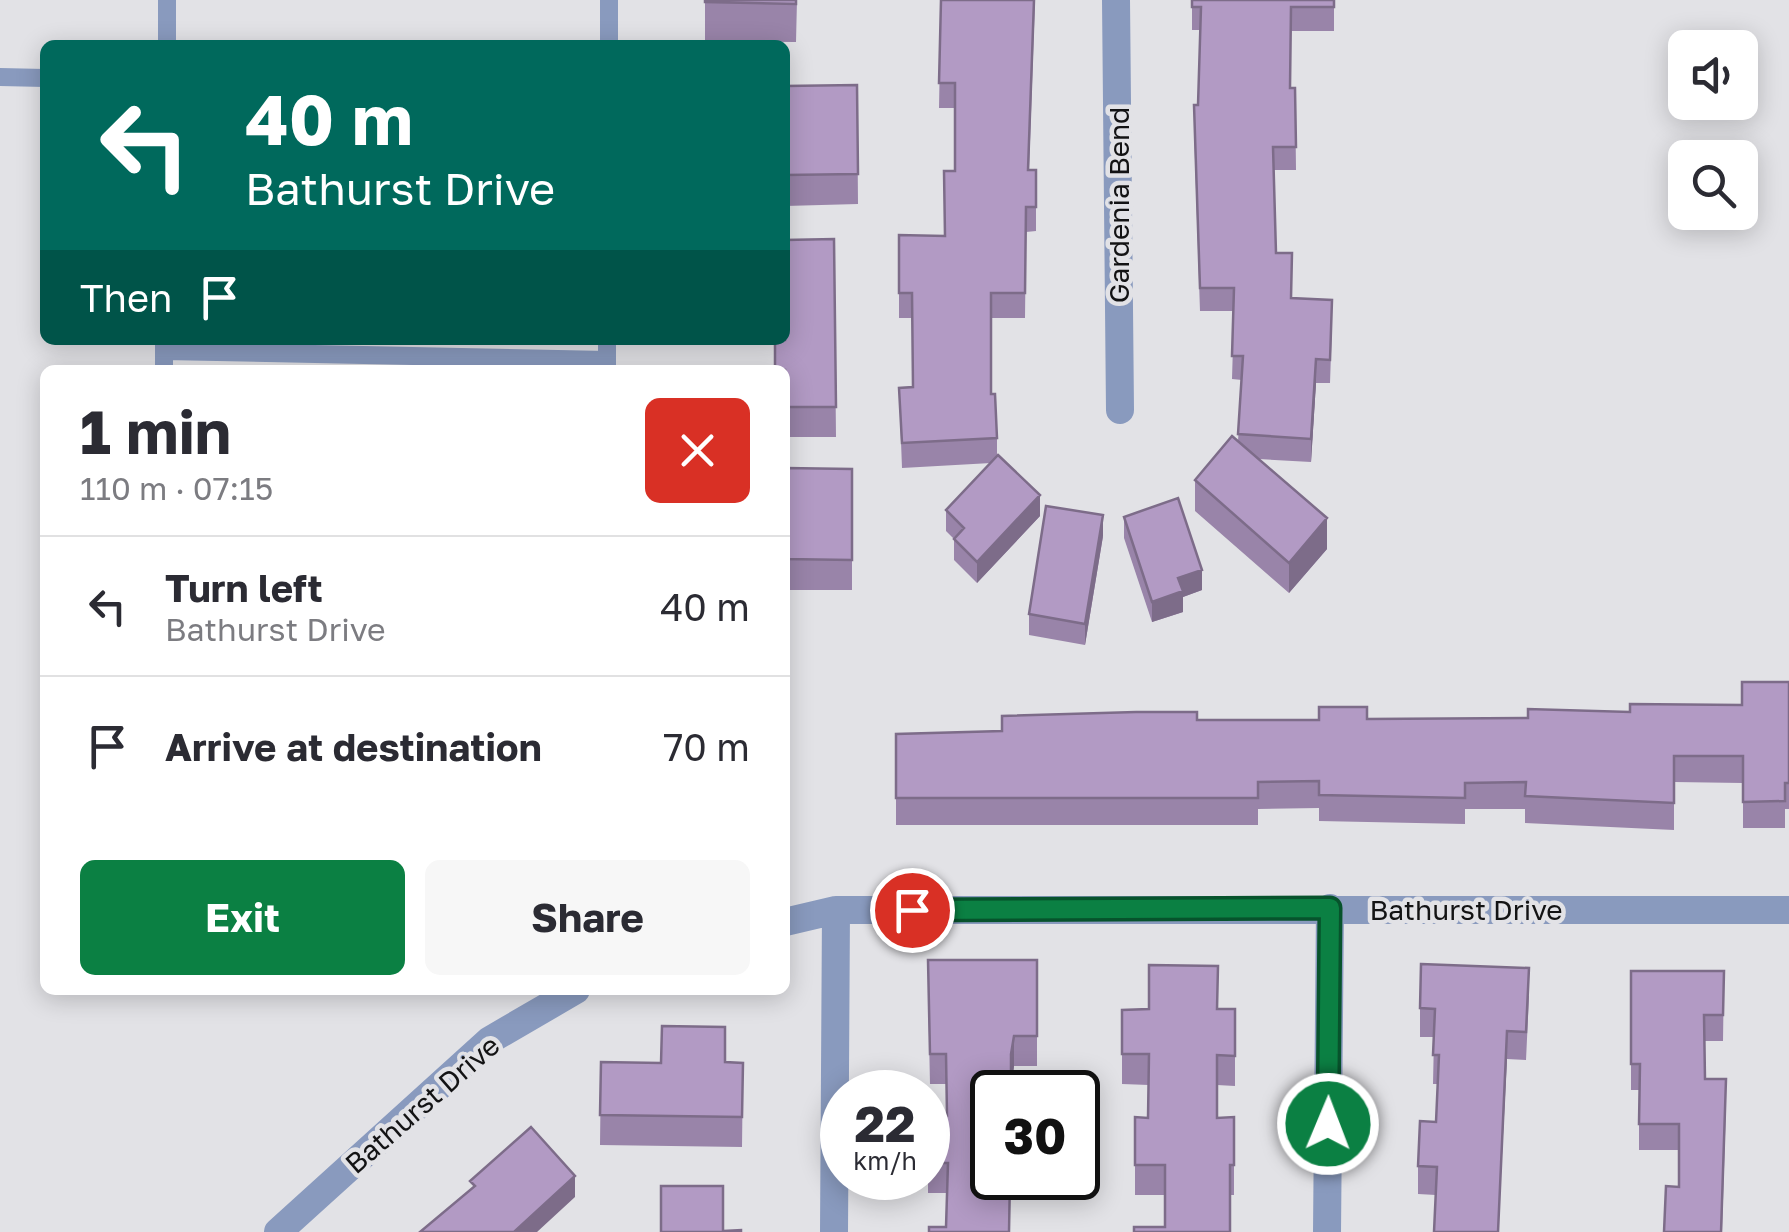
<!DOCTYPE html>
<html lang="en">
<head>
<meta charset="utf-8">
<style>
  body { margin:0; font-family:"Golos Text",sans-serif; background:#f7f7f7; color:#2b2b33; height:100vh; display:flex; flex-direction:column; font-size:38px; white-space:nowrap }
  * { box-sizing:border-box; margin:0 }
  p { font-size:32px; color:#7c7c81 }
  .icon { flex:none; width:55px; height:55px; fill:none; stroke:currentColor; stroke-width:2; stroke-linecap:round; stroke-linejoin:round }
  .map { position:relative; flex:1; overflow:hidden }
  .panel { position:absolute; left:40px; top:365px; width:750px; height:630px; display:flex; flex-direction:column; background:#fff; border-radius:15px; box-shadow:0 5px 25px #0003 }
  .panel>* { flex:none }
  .guide { position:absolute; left:40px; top:40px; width:750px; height:305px; border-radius:15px; box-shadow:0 5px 25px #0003; background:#00695c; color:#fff; overflow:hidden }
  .buttons { position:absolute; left:1668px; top:30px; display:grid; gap:20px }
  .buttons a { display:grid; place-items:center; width:90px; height:90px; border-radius:15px; background:#fff; box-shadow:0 5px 25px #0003; font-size:50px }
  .speed { position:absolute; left:820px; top:1070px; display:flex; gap:20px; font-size:50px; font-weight:700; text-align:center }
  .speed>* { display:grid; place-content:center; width:130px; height:130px; border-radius:50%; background:#fff; box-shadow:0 5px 25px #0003; line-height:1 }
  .speed small { font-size:25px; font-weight:400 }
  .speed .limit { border:5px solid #111; border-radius:15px; background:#fff; color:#111 }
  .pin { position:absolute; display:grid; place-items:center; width:85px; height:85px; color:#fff; margin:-42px; border:5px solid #fff; border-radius:50%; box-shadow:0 2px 10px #0007 }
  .me { position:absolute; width:110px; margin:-55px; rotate:1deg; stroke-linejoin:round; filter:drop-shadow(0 0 8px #0008) }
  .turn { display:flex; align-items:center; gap:35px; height:210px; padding:0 40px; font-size:45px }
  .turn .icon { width:130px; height:130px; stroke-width:2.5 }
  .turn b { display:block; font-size:70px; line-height:85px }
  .then { display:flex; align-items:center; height:95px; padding:0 40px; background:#0003; gap:20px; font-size:38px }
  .round { display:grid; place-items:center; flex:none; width:105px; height:105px; border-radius:15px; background:#f7f7f7 }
  .summary { display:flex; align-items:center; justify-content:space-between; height:170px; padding:0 40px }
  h1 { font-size:60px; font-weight:700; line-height:75px }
  .primary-button { display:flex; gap:20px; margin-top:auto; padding:20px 40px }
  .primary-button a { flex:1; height:115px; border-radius:15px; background:#0b8043; color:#fff; font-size:40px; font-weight:700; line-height:115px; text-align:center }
  .primary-button a+a { background:#f7f7f7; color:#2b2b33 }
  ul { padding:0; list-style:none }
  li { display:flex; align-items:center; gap:30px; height:140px; padding:0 40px; border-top:2px solid #e1e1e2 }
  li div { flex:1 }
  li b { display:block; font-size:38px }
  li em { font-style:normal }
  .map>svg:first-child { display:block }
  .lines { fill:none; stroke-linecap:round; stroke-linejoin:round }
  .service { stroke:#899abe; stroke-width:18 }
  .minor { stroke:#899abe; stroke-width:28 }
  .wall { fill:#9984a9 }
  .shaded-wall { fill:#7d6c89 }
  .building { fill:#b29ac4; stroke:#7d6c89; stroke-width:2.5 }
  .route-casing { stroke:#07532c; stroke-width:25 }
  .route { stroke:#0b8043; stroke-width:18 }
  .labels { text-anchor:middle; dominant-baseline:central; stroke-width:9; stroke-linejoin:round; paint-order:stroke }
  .street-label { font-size:28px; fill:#131314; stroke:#e2e2e6 }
</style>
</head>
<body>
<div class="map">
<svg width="1789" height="1232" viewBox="0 0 1789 1232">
  <rect width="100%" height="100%" fill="#e2e2e6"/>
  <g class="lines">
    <path class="service" d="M 167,45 L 167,0
      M 609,45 L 609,0
      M 0,77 L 45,78
      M 164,351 L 607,360
      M 164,370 L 164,340
      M 607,370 L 607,340"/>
    <path class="minor" d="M 1116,0 L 1120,410
      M 785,922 L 836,910 L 1789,910
      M 278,1232 L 490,1040 L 576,990
      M 834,1232 L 836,910
      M 1327,1232 L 1330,908"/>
  </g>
  <path class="wall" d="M 705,0 L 797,0 L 796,42 L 705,41 Z
    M 941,0 L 1035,0 L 1029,170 L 1036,170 L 1036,231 L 1026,232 L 1025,318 L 991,318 L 991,394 L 997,438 L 997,456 L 1040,516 L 977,583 L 954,560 L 954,539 L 946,531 L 946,510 L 991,463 L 902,468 L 899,388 L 912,387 L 912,318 L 899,318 L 899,235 L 945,236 L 955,171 L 955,108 L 939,108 Z
    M 1192,0 L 1334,0 L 1334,31 L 1291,31 L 1290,88 L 1295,88 L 1296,170 L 1274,170 L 1276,253 L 1291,298 L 1332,324 L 1330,383 L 1316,383 L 1311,462 L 1259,459 L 1327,549 L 1289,593 L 1195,511 L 1195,480 L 1238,441 L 1242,380 L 1232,379 L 1234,311 L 1200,311 L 1194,129 L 1194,105 L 1198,105 L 1200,30 L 1192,30 Z
    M 857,85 L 858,204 L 785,206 L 785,86 Z
    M 834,239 L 836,437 L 785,437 L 785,370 Z
    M 785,468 L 852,469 L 852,590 L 785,590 Z
    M 1124,517 L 1202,590 L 1183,597 L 1183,612 L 1152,622 L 1124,538 Z
    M 1103,536 L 1085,645 L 1029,635 L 1029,614 Z
    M 1789,682 L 1789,809 L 1785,809 L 1785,828 L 1743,828 L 1743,783 L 1674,782 L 1674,830 L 1525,823 L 1525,809 L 1465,809 L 1465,824 L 1319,821 L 1319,808 L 1258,809 L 1258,825 L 896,825 L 896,734 L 1002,731 L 1197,720 L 1528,718 L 1630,712 L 1742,705 Z
    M 1037,960 L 1037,1066 L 1014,1066 L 1011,1085 L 946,1227 L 947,1193 L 928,1193 L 928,1116 L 947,1116 L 946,1084 L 930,1084 L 928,990 Z
    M 1631,971 L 1724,971 L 1723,1041 L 1704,1041 L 1705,1079 L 1726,1105 L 1722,1232 L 1664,1232 L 1679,1187 L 1679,1150 L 1639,1150 L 1639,1090 L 1631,1090 Z
    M 1529,996 L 1526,1060 L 1507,1059 L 1436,1195 L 1418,1194 L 1418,1166 L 1436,1122 L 1438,1084 L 1433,1084 L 1434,1037 L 1420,1037 L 1420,1008 Z
    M 1235,1009 L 1235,1086 L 1217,1085 L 1217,1118 L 1234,1117 L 1234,1195 L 1230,1195 L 1165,1227 L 1165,1195 L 1135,1195 L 1135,1117 L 1148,1118 L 1149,1085 L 1122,1084 L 1122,1010 Z
    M 601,1062 L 743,1063 L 742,1147 L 600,1145 Z"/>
  <path class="shaded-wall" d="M 1316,359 L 1316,383 L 1311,462 L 1311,439 Z
    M 1040,495 L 1040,516 L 977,583 L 977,562 Z
    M 1103,515 L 1103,536 L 1085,645 L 1085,624 Z
    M 1327,518 L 1327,549 L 1289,593 L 1289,563 Z
    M 1202,570 L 1202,590 L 1183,597 L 1183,612 L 1152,622 L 1152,602 L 1178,578 Z
    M 1507,1031 L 1507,1059 L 1498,1232 Z
    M 1014,1036 L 1014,1066 L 1011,1092 L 1011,1054 Z
    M 575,1176 L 575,1197 L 537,1232 L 514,1232 Z"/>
  <path class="building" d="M 705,0 L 796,0 L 796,4 L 705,2 Z
    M 941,0 L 1034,0 L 1028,170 L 1036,170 L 1036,207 L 1026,207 L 1025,293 L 991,293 L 991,394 L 995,394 L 997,438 L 902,443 L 899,388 L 913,387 L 912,293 L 899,293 L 899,235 L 945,236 L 944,171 L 955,171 L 955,83 L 939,83 Z
    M 1192,0 L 1334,0 L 1334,7 L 1291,7 L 1290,88 L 1295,88 L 1296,147 L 1273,147 L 1276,253 L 1292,253 L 1291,298 L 1332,300 L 1330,360 L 1316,359 L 1311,439 L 1238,434 L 1243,356 L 1232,356 L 1234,288 L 1200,288 L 1194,105 L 1198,105 L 1201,7 L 1192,7 Z
    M 857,85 L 858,174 L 785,175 L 785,86 Z
    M 834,239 L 836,407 L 785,407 L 785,370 L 775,370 L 775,340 L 785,340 L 785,240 Z
    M 1232,436 L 1327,518 L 1289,563 L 1195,480 Z
    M 998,455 L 1040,495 L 977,562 L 954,539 L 964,528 L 946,510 Z
    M 785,468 L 852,469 L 852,560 L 785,559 Z
    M 1178,498 L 1202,570 L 1178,578 L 1183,591 L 1152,602 L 1124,517 Z
    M 1046,506 L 1103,515 L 1085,624 L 1029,614 Z
    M 1742,682 L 1789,682 L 1789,783 L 1785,783 L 1785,801 L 1743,802 L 1743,756 L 1674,756 L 1674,803 L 1525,796 L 1526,782 L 1465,783 L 1465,798 L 1319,795 L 1319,781 L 1258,782 L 1258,798 L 896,798 L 896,734 L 1002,731 L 1002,716 L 1136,712 L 1197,712 L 1197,720 L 1319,720 L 1319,707 L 1367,707 L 1367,719 L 1528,718 L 1528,709 L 1630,712 L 1630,704 L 1742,705 Z
    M 928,960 L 1037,960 L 1037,1036 L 1014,1036 L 1011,1054 L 1011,1092 L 992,1092 L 992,1178 L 1010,1178 L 1009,1232 L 929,1232 L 929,1227 L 946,1227 L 948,1163 L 928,1163 L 928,1116 L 947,1116 L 946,1054 L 930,1054 Z
    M 1421,964 L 1529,968 L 1526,1032 L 1507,1031 L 1498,1232 L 1434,1232 L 1437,1167 L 1418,1166 L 1420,1121 L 1436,1122 L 1439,1055 L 1433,1055 L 1435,1009 L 1420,1008 Z
    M 1149,965 L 1218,966 L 1217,1009 L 1235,1009 L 1235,1056 L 1217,1055 L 1217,1118 L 1234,1117 L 1234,1165 L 1230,1165 L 1230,1232 L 1134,1232 L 1134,1227 L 1165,1227 L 1165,1165 L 1135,1165 L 1135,1117 L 1148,1118 L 1149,1054 L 1122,1054 L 1122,1010 L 1149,1009 Z
    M 1631,971 L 1724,971 L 1723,1015 L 1704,1015 L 1705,1079 L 1726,1079 L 1721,1232 L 1664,1232 L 1666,1186 L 1679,1187 L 1679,1124 L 1639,1124 L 1640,1064 L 1631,1064 Z
    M 662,1026 L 725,1027 L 725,1062 L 743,1063 L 742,1117 L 600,1115 L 601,1062 L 661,1063 Z
    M 531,1127 L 575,1176 L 514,1232 L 420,1232 L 475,1186 L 470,1181 Z
    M 661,1186 L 723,1186 L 723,1231 L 741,1230 L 741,1232 L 661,1232 Z"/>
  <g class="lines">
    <defs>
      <path id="route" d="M 912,910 L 1330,908 L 1328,1124"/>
    </defs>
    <use href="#route" class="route-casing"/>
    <use href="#route" class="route"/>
  </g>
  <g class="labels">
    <g class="street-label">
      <text transform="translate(1118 205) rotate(-90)">Gardenia Bend</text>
      <text x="1466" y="909">Bathurst Drive</text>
      <text transform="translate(422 1104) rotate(-41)">Bathurst Drive</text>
    </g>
  </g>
</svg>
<div class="buttons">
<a><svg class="icon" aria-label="sound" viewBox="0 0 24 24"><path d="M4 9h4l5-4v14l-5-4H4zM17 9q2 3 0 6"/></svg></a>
<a><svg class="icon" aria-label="search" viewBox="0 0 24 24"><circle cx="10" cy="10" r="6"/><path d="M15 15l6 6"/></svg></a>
</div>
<div class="speed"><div>22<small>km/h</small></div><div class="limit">30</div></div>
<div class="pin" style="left:912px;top:910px;background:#d93025"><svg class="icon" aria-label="arrive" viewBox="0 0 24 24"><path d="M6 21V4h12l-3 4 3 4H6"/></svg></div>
<svg class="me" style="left:1328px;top:1124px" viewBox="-20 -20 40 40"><circle r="17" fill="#0b8043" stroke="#fff" stroke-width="3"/><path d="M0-11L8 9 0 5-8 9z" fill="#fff"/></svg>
<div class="guide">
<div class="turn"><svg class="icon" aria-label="left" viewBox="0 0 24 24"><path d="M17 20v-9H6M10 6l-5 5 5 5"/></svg><div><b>40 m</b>Bathurst Drive</div></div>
<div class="then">Then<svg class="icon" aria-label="arrive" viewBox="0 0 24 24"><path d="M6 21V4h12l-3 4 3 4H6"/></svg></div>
</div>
<section class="panel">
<div class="summary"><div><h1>1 min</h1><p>110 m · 07:15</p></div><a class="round" style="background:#d93025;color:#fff"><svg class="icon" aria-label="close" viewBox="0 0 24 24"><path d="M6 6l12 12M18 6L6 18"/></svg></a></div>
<ul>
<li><svg class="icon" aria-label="left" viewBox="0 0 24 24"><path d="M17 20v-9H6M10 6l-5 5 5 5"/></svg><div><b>Turn left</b><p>Bathurst Drive</p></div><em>40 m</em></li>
<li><svg class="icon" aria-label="arrive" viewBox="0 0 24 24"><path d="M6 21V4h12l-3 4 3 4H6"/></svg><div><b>Arrive at destination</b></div><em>70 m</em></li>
</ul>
<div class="primary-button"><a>Exit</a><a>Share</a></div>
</section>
</div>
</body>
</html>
